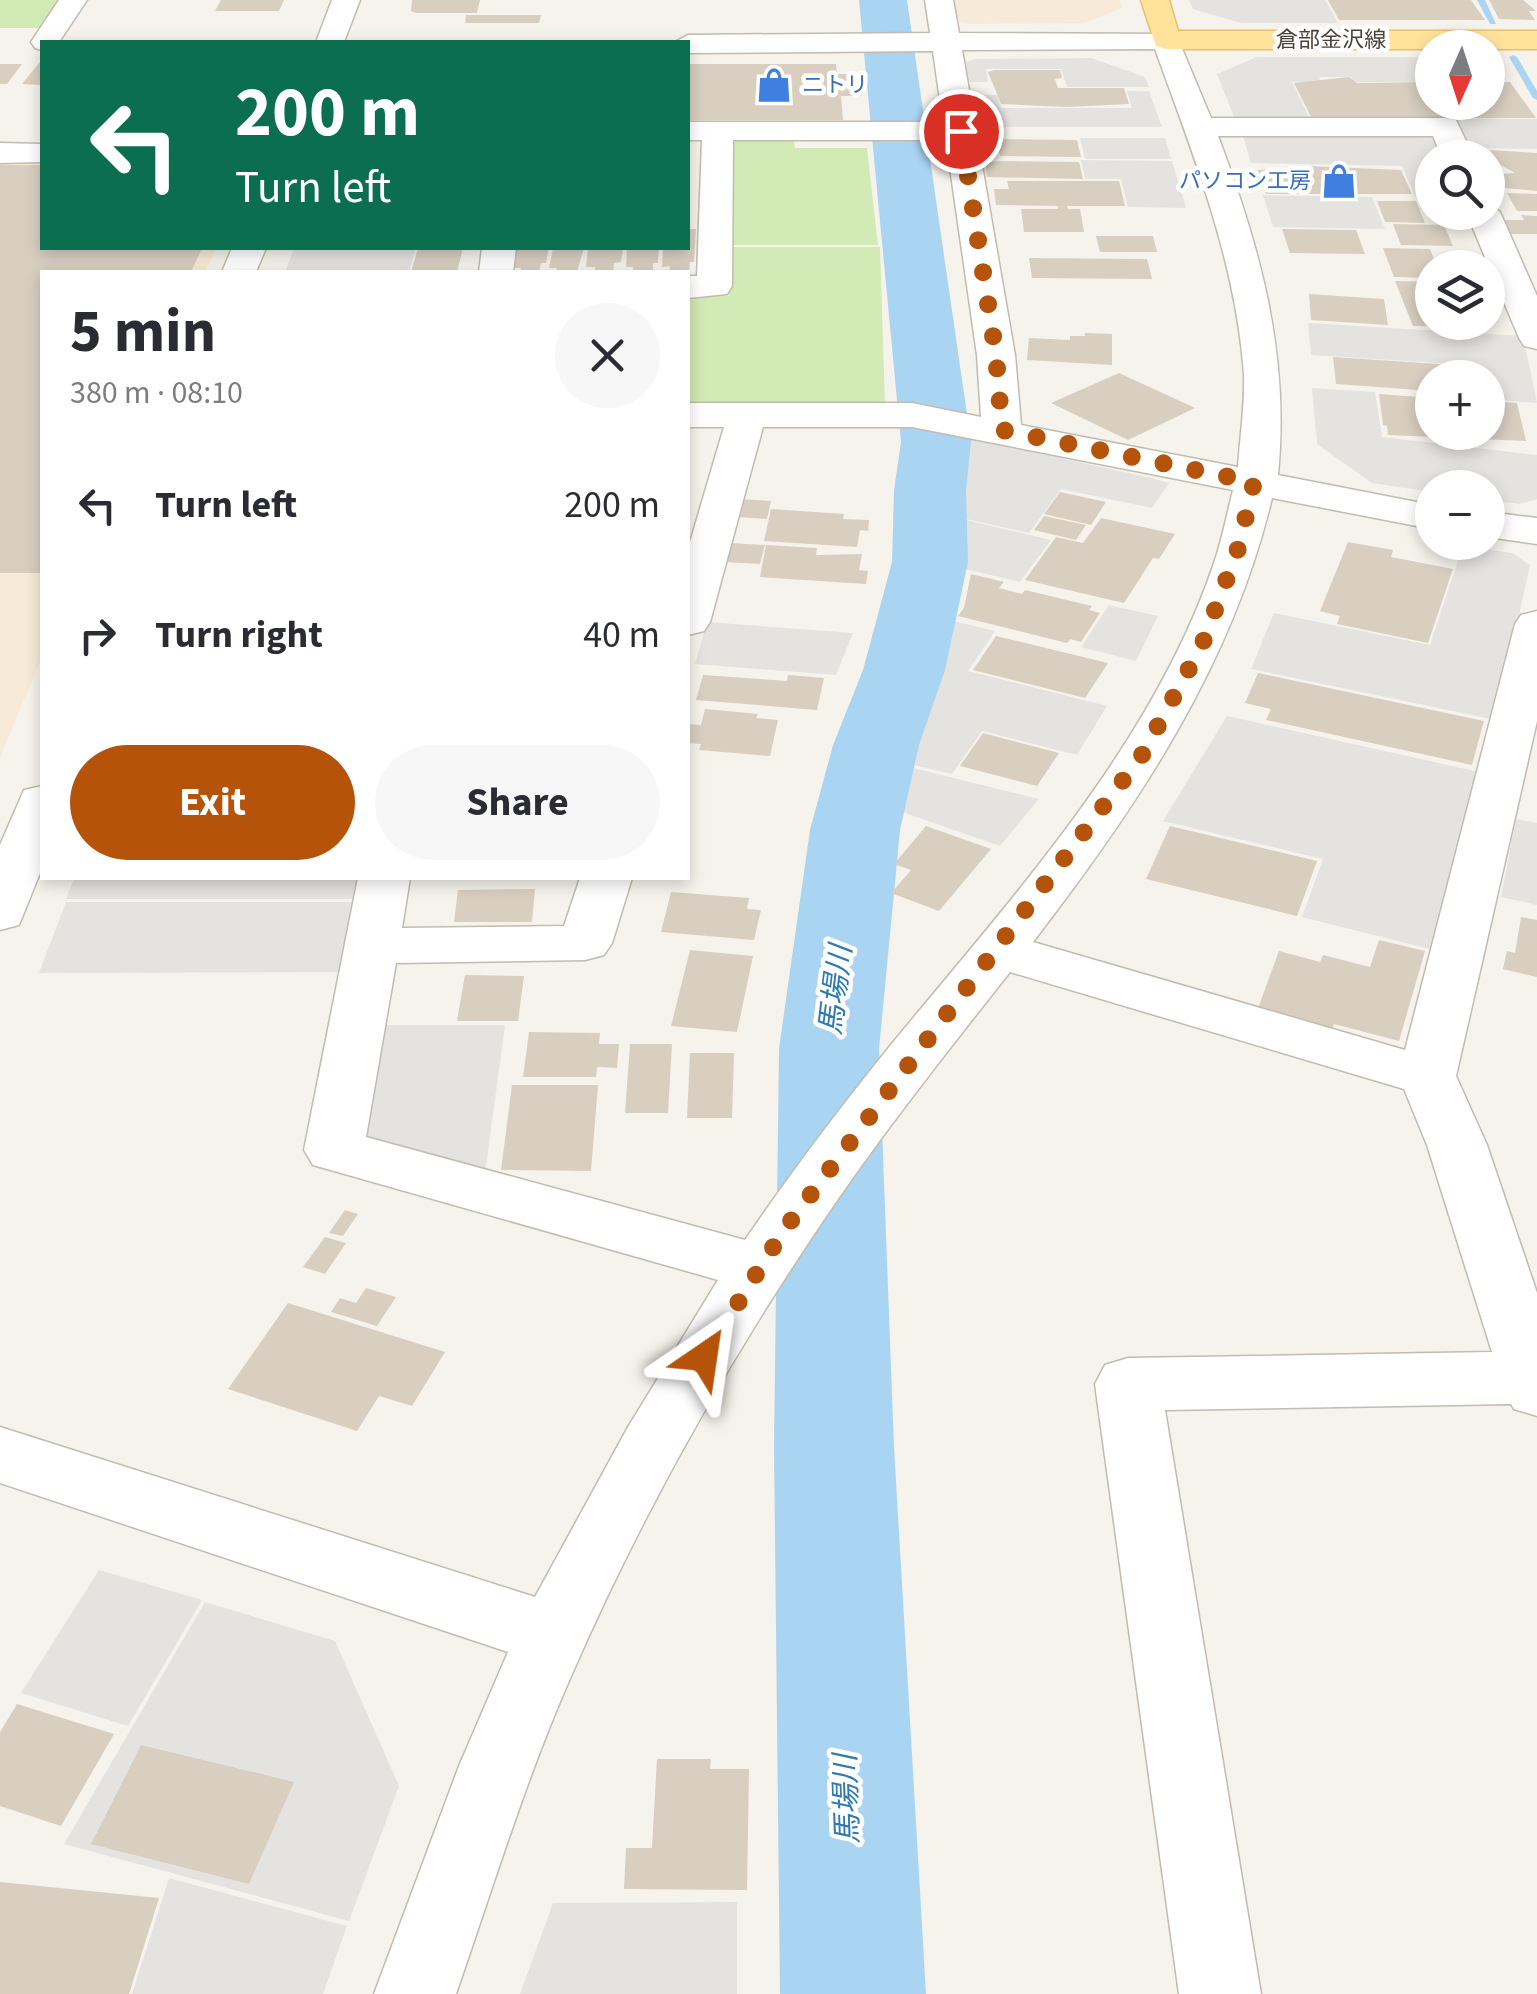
<!DOCTYPE html>
<html lang="en">
<head>
<meta charset="utf-8">
<style>
  body { margin:0; font-family:"Source Sans 3","Noto Sans JP",sans-serif; background:#f7f7f7; color:#2b2b33; height:100vh; display:flex; flex-direction:column; font-size:38px; white-space:nowrap }
  * { box-sizing:border-box; margin:0 }
  p { font-size:32px; color:#7c7c81 }
  .icon { flex:none; width:55px; height:55px; fill:none; stroke:currentColor; stroke-width:2; stroke-linecap:round; stroke-linejoin:round }
  .map { position:relative; flex:1; overflow:hidden }
  .drawer { position:absolute; left:40px; top:270px; width:650px; height:610px; display:flex; flex-direction:column; background:#fff; border-radius:0px; box-shadow:0 5px 15px #0003 }
  .drawer>* { flex:none }
  .banner { position:absolute; left:40px; top:40px; width:650px; height:210px; border-radius:0px; box-shadow:0 5px 15px #0003; background:#0b6e4f; color:#fff; overflow:hidden }
  .needle { width:65px; rotate:183deg }
  .buttons { position:absolute; left:1415px; top:30px; display:grid; gap:20px }
  .buttons a { display:grid; place-items:center; width:90px; height:90px; border-radius:50%; background:#fff; box-shadow:0 5px 15px #0003; font-size:50px }
  .pin { position:absolute; display:grid; place-items:center; width:85px; height:85px; color:#fff; margin:-42px; border:5px solid #fff; border-radius:50%; box-shadow:0 2px 10px #0007 }
  .me { position:absolute; width:110px; margin:-55px; rotate:32deg; stroke-linejoin:round; filter:drop-shadow(0 0 8px #0008) }
  .turn { display:flex; align-items:center; gap:35px; height:210px; padding:0 30px; font-size:45px }
  .turn .icon { width:130px; height:130px; stroke-width:2.5 }
  .turn b { display:block; font-size:70px; line-height:85px }
  .round { display:grid; place-items:center; flex:none; width:105px; height:105px; border-radius:52px; background:#f7f7f7 }
  .headline { display:flex; align-items:center; justify-content:space-between; height:170px; padding:0 30px }
  h1 { font-size:60px; font-weight:700; line-height:75px }
  .button { display:flex; gap:20px; margin-top:auto; padding:20px 30px }
  .button a { flex:1; height:115px; border-radius:60px; background:#b45309; color:#fff; font-size:40px; font-weight:700; line-height:115px; text-align:center }
  .button a+a { background:#f7f7f7; color:#2b2b33 }
  ul { padding:0; list-style:none }
  li { display:flex; align-items:center; gap:30px; height:130px; padding:0 30px }
  li div { flex:1 }
  li b { display:block; font-size:38px }
  li em { font-style:normal }
  .map>svg:first-child { display:block }
  .commercial { fill:#f7ead8 }
  .green { fill:#d2eab5 }
  .parking { fill:#e5e3e0 }
  .lines { fill:none; stroke-linecap:round; stroke-linejoin:round }
  .stream { fill:#a9d4f2; fill-rule:evenodd }
  .river { fill:#a9d4f2; fill-rule:evenodd }
  .building { fill:#d8cfc1 }
  .minor-casing { stroke:#c2bbae; stroke-width:3 }
  .major-casing { stroke:#e6c16a; stroke-width:3 }
  .minor { fill:#fff; fill-rule:evenodd }
  .major { fill:#ffe39c; fill-rule:evenodd }
  .route { stroke:#b45309; stroke-width:18; stroke-dasharray:0 32.4 }
  .labels { text-anchor:middle; dominant-baseline:central; stroke-width:9; stroke-linejoin:round; paint-order:stroke }
  .far-street-label { font-size:22px; fill:#4b4439; stroke:#fff }
  .far-shop-label { font-size:22px; fill:#366cbe; stroke:#fff; text-anchor:start }
  .water-label { font-size:30px; font-style:italic; fill:#2e7ab2; stroke:#fff }
</style>
</head>
<body>
<div class="map">
<svg width="1537" height="1994" viewBox="0 0 1537 1994">
  <rect width="100%" height="100%" fill="#f6f3ec"/>
  <path class="commercial" d="M 952,0 L 1120,0 L 1122,8 L 1084,23 L 969,24 L 956,20 Z
    M 0,161 L 42,161 L 42,248 L 216,248 L 205,272 L 42,272 L 42,657 L 0,757 Z"/>
  <path class="green" d="M 0,0 L 61,0 L 40,28 L 0,28 Z
    M 747,136 L 793,136 L 795,148 L 867,148 L 878,245 L 732,245 L 732,143 Z
    M 731,247 L 880,247 L 885,406 L 688,407 L 688,297 L 729,296 Z"/>
  <path class="parking" d="M 1189,0 L 1325,0 L 1338,23 L 1241,23 L 1193,9 Z
    M 1257,57 L 1432,57 L 1432,82 L 1354,82 L 1351,77 L 1319,77 L 1321,82 L 1292,82 L 1312,123 L 1249,123 L 1234,117 L 1217,74 Z
    M 1091,58 L 1145,77 L 1149,87 L 1067,87 L 1061,69 L 986,69 L 988,82 L 964,82 L 961,64 L 975,59 Z
    M 1127,91 L 1149,91 L 1162,127 L 975,127 L 968,95 L 997,95 L 1001,108 L 1132,108 Z
    M 1453,119 L 1537,119 L 1537,149 L 1467,148 Z
    M 1252,132 L 1418,132 L 1435,138 L 1444,157 L 1432,158 L 1432,196 L 1415,196 L 1402,166 L 1251,163 L 1243,136 Z
    M 1080,138 L 1165,138 L 1171,159 L 1085,159 Z
    M 1081,160 L 1172,161 L 1186,208 L 1128,207 L 1121,179 L 1085,179 Z
    M 1263,195 L 1372,197 L 1385,229 L 1273,227 Z
    M 294,248 L 416,248 L 409,272 L 285,272 Z
    M 1308,323 L 1523,336 L 1537,403 L 1497,400 L 1491,376 L 1473,375 L 1470,365 L 1311,355 Z
    M 1312,388 L 1375,392 L 1382,437 L 1537,455 L 1537,499 L 1520,504 L 1488,500 L 1488,488 L 1432,488 L 1432,492 L 1372,483 L 1317,444 Z
    M 960,436 L 1152,478 L 1169,483 L 1152,508 L 1061,489 L 1029,533 L 962,518 Z
    M 962,519 L 1051,540 L 1020,582 L 961,568 Z
    M 1463,546 L 1512,553 L 1530,565 L 1496,720 L 1251,669 L 1274,613 L 1430,645 Z
    M 1109,605 L 1158,616 L 1136,661 L 1081,647 Z
    M 949,620 L 995,631 L 968,671 L 1107,706 L 1077,755 L 982,731 L 952,774 L 910,764 Z
    M 707,622 L 853,633 L 836,675 L 695,664 Z
    M 1227,716 L 1479,772 L 1438,951 L 1302,917 L 1323,859 L 1163,821 Z
    M 909,767 L 1039,799 L 1000,846 L 902,812 Z
    M 1516,819 L 1537,823 L 1537,905 L 1501,897 Z
    M 74,878 L 364,878 L 359,899 L 66,899 Z
    M 66,902 L 358,902 L 344,972 L 39,973 Z
    M 378,1025 L 505,1025 L 485,1174 L 371,1143 L 358,1127 Z
    M 99,1570 L 202,1600 L 128,1726 L 21,1693 Z
    M 205,1602 L 335,1641 L 399,1786 L 349,1921 L 64,1844 Z
    M 169,1878 L 347,1926 L 323,1994 L 132,1994 Z
    M 737,1902 L 737,1994 L 520,1994 L 553,1903 Z"/>
  <g class="lines">
    <path class="stream" d="M 1477,0 L 1485,0 L 1496,24 L 1490,24 Z
      M 1513,55 L 1517,57 L 1537,91 L 1537,100 L 1533,98 L 1509,57 Z"/>
    <path class="river" d="M 859,0 L 907,0 L 971,442 L 966,490 L 968,562 L 945,670 L 919,745 L 900,830 L 879,1049 L 894,1447 L 926,1994 L 780,1994 L 774,1447 L 779,1049 L 810,830 L 833,745 L 863,670 L 892,562 L 894,490 L 901,442 Z"/>
  </g>
  <path class="building" d="M 221,0 L 284,0 L 279,11 L 215,11 Z
    M 412,0 L 480,0 L 477,13 L 416,13 L 411,11 Z
    M 1328,0 L 1471,0 L 1485,20 L 1339,20 Z
    M 1489,0 L 1523,0 L 1536,11 L 1529,11 L 1535,20 L 1499,19 Z
    M 466,15 L 541,15 L 539,23 L 465,23 Z
    M 40,62 L 42,85 L 22,84 Z
    M 0,64 L 22,64 L 7,84 L 0,84 Z
    M 688,64 L 836,64 L 837,74 L 860,74 L 862,96 L 841,96 L 843,120 L 688,120 Z
    M 994,70 L 1060,70 L 1062,78 L 1055,79 L 1058,88 L 1124,88 L 1129,104 L 1066,107 L 1001,104 L 988,72 Z
    M 1349,77 L 1357,83 L 1432,82 L 1432,102 L 1488,102 L 1488,82 L 1510,82 L 1536,118 L 1312,119 L 1294,83 Z
    M 997,139 L 1077,140 L 1081,157 L 1000,156 Z
    M 1490,150 L 1537,153 L 1537,191 L 1494,187 L 1488,175 L 1515,173 L 1497,163 Z
    M 1006,161 L 1079,162 L 1083,179 L 987,177 L 985,162 Z
    M 0,165 L 42,165 L 42,248 L 202,248 L 191,272 L 42,272 L 42,573 L 0,573 Z
    M 1308,166 L 1401,170 L 1412,194 L 1266,194 L 1258,170 Z
    M 1007,181 L 1119,181 L 1125,206 L 1067,206 L 1068,209 L 1080,209 L 1084,232 L 1024,232 L 1021,209 L 1058,209 L 1058,206 L 996,205 L 994,189 L 1009,189 Z
    M 1507,193 L 1537,194 L 1537,211 L 1517,211 Z
    M 1377,201 L 1416,201 L 1425,223 L 1385,222 Z
    M 1521,215 L 1537,216 L 1537,234 L 1510,234 L 1504,220 L 1524,220 Z
    M 1393,224 L 1444,225 L 1453,246 L 1401,245 Z
    M 688,229 L 696,229 L 694,262 L 690,262 L 689,272 L 669,272 L 670,266 L 662,267 L 663,248 L 688,248 Z
    M 1282,229 L 1356,230 L 1365,254 L 1290,253 Z
    M 1096,236 L 1153,236 L 1157,252 L 1100,252 Z
    M 418,248 L 463,248 L 457,272 L 411,272 Z
    M 516,248 L 549,248 L 546,263 L 541,263 L 539,272 L 520,272 L 521,268 L 513,268 Z
    M 553,248 L 584,248 L 577,272 L 556,272 L 557,268 L 549,268 Z
    M 588,248 L 623,248 L 621,262 L 614,263 L 613,272 L 595,272 L 595,267 L 586,267 Z
    M 627,248 L 659,248 L 658,263 L 653,263 L 653,272 L 633,272 L 633,267 L 626,267 Z
    M 1383,248 L 1430,249 L 1434,259 L 1445,259 L 1449,268 L 1432,268 L 1432,278 L 1394,277 Z
    M 1029,258 L 1147,259 L 1152,279 L 1032,278 Z
    M 1395,281 L 1432,282 L 1432,322 L 1469,322 L 1471,327 L 1413,326 Z
    M 1309,294 L 1384,299 L 1388,325 L 1311,320 Z
    M 1085,333 L 1112,334 L 1112,365 L 1027,360 L 1029,338 L 1070,340 L 1070,336 L 1085,336 Z
    M 1333,357 L 1469,366 L 1472,378 L 1432,378 L 1432,391 L 1336,384 Z
    M 1119,373 L 1195,408 L 1128,440 L 1051,403 Z
    M 1379,394 L 1432,398 L 1432,432 L 1488,432 L 1488,401 L 1517,403 L 1526,441 L 1388,435 L 1387,426 L 1383,425 Z
    M 1060,492 L 1106,502 L 1091,525 L 1044,514 Z
    M 739,499 L 771,501 L 767,519 L 735,517 Z
    M 771,509 L 844,514 L 843,519 L 869,520 L 868,531 L 860,530 L 857,547 L 764,541 Z
    M 1044,516 L 1086,525 L 1076,540 L 1034,530 Z
    M 1101,518 L 1175,534 L 1159,559 L 1153,558 L 1124,603 L 1025,580 L 1056,537 L 1083,543 Z
    M 1348,542 L 1393,550 L 1391,557 L 1453,569 L 1428,643 L 1337,624 L 1340,616 L 1320,611 Z
    M 729,543 L 765,545 L 760,564 L 725,562 Z
    M 766,545 L 817,548 L 816,555 L 862,554 L 859,570 L 868,571 L 866,584 L 760,577 Z
    M 971,574 L 1004,582 L 999,588 L 1022,594 L 1025,590 L 1092,606 L 1089,610 L 1100,613 L 1081,642 L 1070,639 L 1067,643 L 958,616 L 964,608 Z
    M 996,636 L 1108,663 L 1085,698 L 973,670 Z
    M 1258,673 L 1484,721 L 1472,765 L 1266,720 L 1271,709 L 1245,703 Z
    M 703,675 L 787,681 L 788,675 L 824,678 L 817,710 L 696,700 Z
    M 705,709 L 758,714 L 756,718 L 778,720 L 770,756 L 699,750 L 701,744 L 688,743 L 688,724 L 701,725 Z
    M 983,733 L 1059,753 L 1037,786 L 960,766 Z
    M 926,826 L 991,849 L 939,911 L 891,893 L 911,870 L 894,864 Z
    M 1170,826 L 1317,861 L 1297,916 L 1146,879 Z
    M 535,889 L 532,922 L 454,922 L 458,890 Z
    M 671,892 L 749,898 L 747,909 L 761,910 L 754,940 L 661,932 Z
    M 1521,917 L 1537,920 L 1537,977 L 1503,969 L 1507,951 L 1515,953 Z
    M 1379,940 L 1425,951 L 1399,1041 L 1334,1024 L 1332,1031 L 1257,1011 L 1279,951 L 1320,962 L 1323,955 L 1370,967 Z
    M 690,950 L 753,956 L 737,1032 L 671,1026 Z
    M 465,975 L 524,976 L 518,1021 L 457,1021 Z
    M 529,1032 L 600,1033 L 599,1044 L 619,1044 L 617,1068 L 597,1067 L 596,1077 L 523,1077 Z
    M 630,1044 L 672,1044 L 668,1113 L 625,1113 Z
    M 690,1053 L 734,1053 L 732,1118 L 687,1118 Z
    M 512,1085 L 598,1085 L 591,1171 L 501,1170 Z
    M 345,1210 L 358,1214 L 343,1236 L 329,1233 Z
    M 325,1237 L 346,1243 L 325,1274 L 303,1267 Z
    M 366,1288 L 396,1297 L 377,1326 L 331,1312 L 340,1298 L 356,1303 Z
    M 288,1303 L 445,1352 L 412,1406 L 379,1396 L 357,1431 L 228,1389 Z
    M 17,1704 L 114,1734 L 61,1826 L 0,1806 L 0,1732 Z
    M 141,1745 L 294,1782 L 249,1884 L 91,1844 Z
    M 657,1759 L 711,1759 L 710,1769 L 749,1769 L 747,1890 L 624,1889 L 626,1848 L 652,1848 Z
    M 0,1882 L 159,1898 L 129,1994 L 0,1994 Z"/>
  <g class="lines">
    <defs>
      <path id="minor" d="M 59,0 L 87,0 L 59,42 L 42,42 L 42,50 L 35,48 L 31,42 Z
        M 332,0 L 360,0 L 344,42 L 316,42 Z
        M 925,0 L 953,0 L 959,33 L 1176,34 L 1211,118 L 1445,118 L 1456,120 L 1474,158 L 1442,158 L 1433,136 L 1218,136 C 1260,247 1290,355 1278,475 L 1432,505 L 1432,529 L 1272,498 C 1232,666 1137,807 1033,942 L 1405,1050 L 1515,624 L 1521,615 L 1537,611 L 1537,721 L 1456,1076 L 1487,1145 L 1537,1293 L 1537,1416 L 1514,1409 L 1511,1404 L 1165,1410 L 1261,1994 L 1179,1994 L 1095,1384 L 1105,1365 L 1128,1358 L 1492,1352 L 1427,1145 L 1404,1089 L 1010,972 C 957,1039 904,1106 854,1176 C 745,1331 648,1500 572,1674 C 526,1778 493,1887 456,1994 L 374,1994 L 459,1766 L 508,1652 L 0,1483 L 0,1427 L 535,1597 L 628,1427 L 718,1280 L 313,1165 L 304,1150 L 358,878 L 410,878 L 402,928 L 564,926 L 580,878 L 632,878 L 612,943 L 604,955 L 585,960 L 396,963 L 366,1137 L 745,1240 C 790,1174 839,1109 890,1046 C 1009,901 1153,745 1214,563 C 1222,540 1227,514 1233,490 L 912,427 L 763,427 L 710,622 L 704,631 L 688,635 L 688,549 L 724,427 L 688,427 L 688,403 L 912,403 L 981,417 L 977,355 L 946,140 L 733,140 L 732,286 L 727,294 L 688,298 L 688,276 L 697,276 L 702,140 L 688,140 L 688,122 L 943,122 L 933,51 L 688,53 L 688,42 L 675,42 L 688,35 L 930,33 ZM 1155,49 C 1193,154 1236,261 1244,375 C 1245,405 1240,437 1238,467 L 1021,425 L 1015,355 L 962,50 Z
        M 0,143 L 42,144 L 42,162 L 0,163 Z
        M 1488,203 L 1500,212 L 1537,296 L 1537,349 L 1524,346 L 1519,338 L 1466,212 L 1488,212 Z
        M 232,248 L 266,248 L 256,272 L 222,272 Z
        M 482,248 L 516,248 L 513,272 L 479,272 Z
        M 1488,512 L 1537,518 L 1537,544 L 1488,537 Z
        M 42,786 L 42,868 L 19,925 L 0,930 L 0,845 L 24,790 Z"/>
      <path id="major" d="M 1141,0 L 1169,0 L 1178,31 L 1537,31 L 1537,49 L 1166,49 L 1156,46 Z"/>
    </defs>
    <use href="#minor" class="minor-casing"/>
    <use href="#major" class="major-casing"/>
    <use href="#minor" class="minor"/>
    <use href="#major" class="major"/>
  </g>
  <g class="lines">
    <path class="route" d="M 704,1357 L 784,1230 L 1142,755 L 1202,645 L 1239,546 L 1254,482 L 1002,430 L 996,355 L 961,131"/>
  </g>
  <defs>
    <symbol id="shop-bare" viewBox="-9 -9 18 18"><path d="M-5-2.5h2.3a2.7 3.5 0 0 1 5.4 0H5L5.5 6h-11ZM-1.5-2.5h3a1.5 2.3 0 0 0-3 0Z" fill="#3f7fe0" stroke="#fff" stroke-width="2.5" paint-order="stroke"/></symbol>
  </defs>
  <g fill-rule="evenodd">
    <use href="#shop-bare" x="749" y="60" width="50" height="50"/>
    <use href="#shop-bare" x="1314" y="156" width="50" height="50"/>
  </g>
  <g class="labels">
    <g class="far-street-label">
      <text x="1331" y="40">倉部金沢線</text>
    </g>
    <g class="far-shop-label">
      <text x="802" y="85">ニトリ</text>
      <text x="1311" y="181" text-anchor="end">パソコン工房</text>
    </g>
    <g class="water-label">
      <text transform="translate(836 990) rotate(-83)">馬場川</text>
      <text transform="translate(847 1799) rotate(-92)">馬場川</text>
    </g>
  </g>
</svg>
<div class="buttons">
<a><svg class="needle" viewBox="-14 -14 28 28"><path d="M0-13l5 13h-10z" fill="#e53935"/><path d="M0 13l5-13h-10z" fill="#7c7c81"/></svg></a>
<a><svg class="icon" aria-label="search" viewBox="0 0 24 24"><circle cx="10" cy="10" r="6"/><path d="M15 15l6 6"/></svg></a>
<a><svg class="icon" aria-label="layers" viewBox="0 0 24 24"><path d="M12 4l9 5-9 5-9-5zM3 14l9 5 9-5"/></svg></a>
<a>+</a>
<a>−</a>
</div>
<div class="pin" style="left:961px;top:131px;background:#d93025"><svg class="icon" aria-label="arrive" viewBox="0 0 24 24"><path d="M6 21V4h12l-3 4 3 4H6"/></svg></div>
<svg class="me" style="left:704px;top:1357px" viewBox="-20 -20 40 40"><path d="M0-17L14 15 0 8-14 15z" fill="#b45309" stroke="#fff" stroke-width="4"/></svg>
<div class="banner">
<div class="turn"><svg class="icon" aria-label="left" viewBox="0 0 24 24"><path d="M17 20v-9H6M10 6l-5 5 5 5"/></svg><div><b>200 m</b>Turn left</div></div>
</div>
<section class="drawer">
<div class="headline"><div><h1>5 min</h1><p>380 m · 08:10</p></div><a class="round"><svg class="icon" aria-label="close" viewBox="0 0 24 24"><path d="M6 6l12 12M18 6L6 18"/></svg></a></div>
<ul>
<li><svg class="icon" aria-label="left" viewBox="0 0 24 24"><path d="M17 20v-9H6M10 6l-5 5 5 5"/></svg><div><b>Turn left</b></div><em>200 m</em></li>
<li><svg class="icon" aria-label="right" viewBox="0 0 24 24"><path d="M7 20v-9h11M14 6l5 5-5 5"/></svg><div><b>Turn right</b></div><em>40 m</em></li>
</ul>
<div class="button"><a>Exit</a><a>Share</a></div>
</section>
</div>
</body>
</html>
